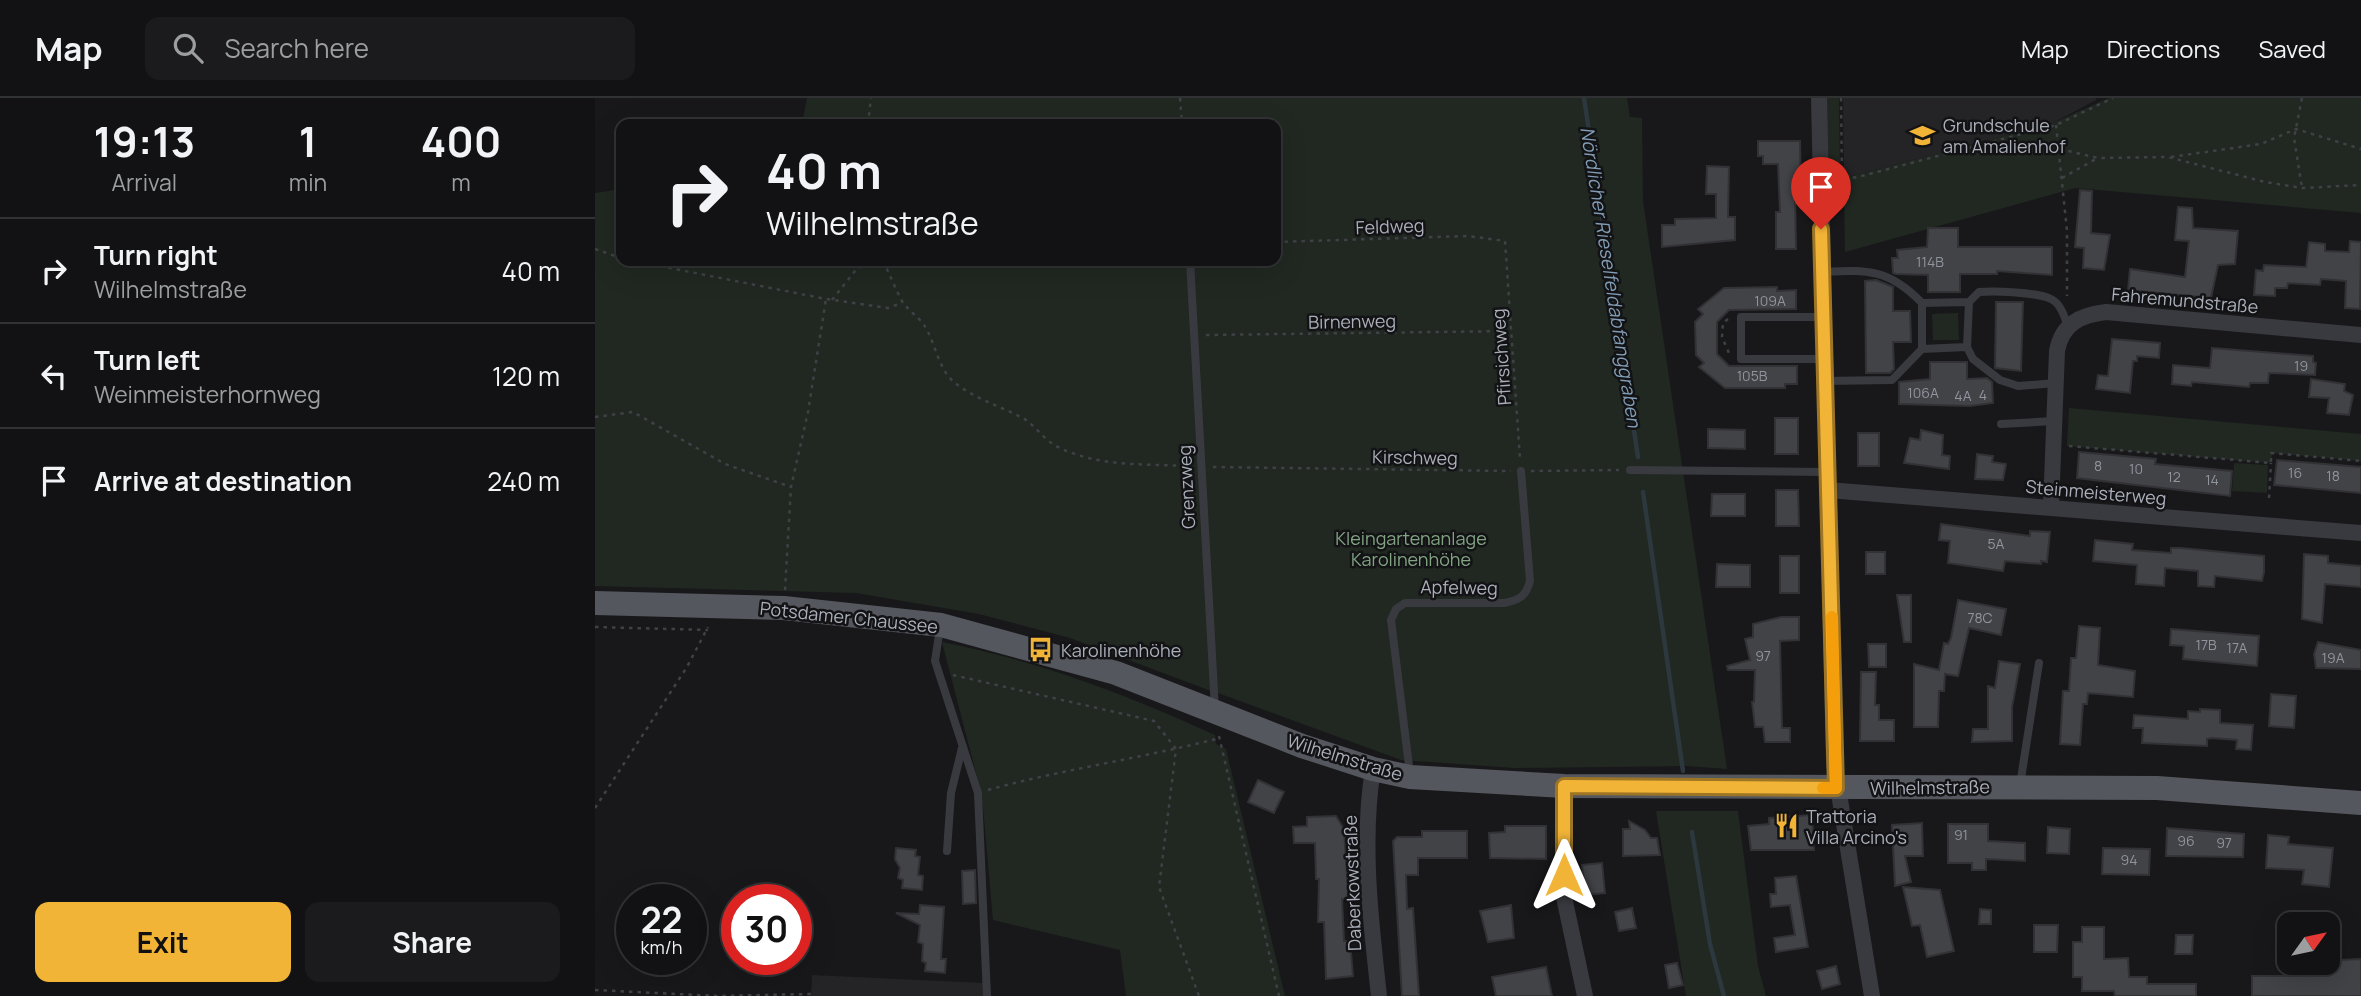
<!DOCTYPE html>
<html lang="en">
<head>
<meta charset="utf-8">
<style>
  body { margin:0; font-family:Manrope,sans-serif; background:#1b1b1d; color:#f1f3f6; height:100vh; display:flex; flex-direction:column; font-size:26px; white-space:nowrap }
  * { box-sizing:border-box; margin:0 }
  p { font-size:23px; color:#9c9ea0 }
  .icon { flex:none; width:38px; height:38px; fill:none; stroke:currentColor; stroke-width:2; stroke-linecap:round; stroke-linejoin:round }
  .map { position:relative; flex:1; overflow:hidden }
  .panel { display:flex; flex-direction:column; background:#121214; width:595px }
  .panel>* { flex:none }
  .hud { position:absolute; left:21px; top:21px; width:665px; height:147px; border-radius:14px; box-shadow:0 7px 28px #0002,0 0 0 2px #313234; background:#121214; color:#f1f3f6; overflow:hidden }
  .needle { width:46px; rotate:57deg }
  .controls { position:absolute; left:1682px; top:814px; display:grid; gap:14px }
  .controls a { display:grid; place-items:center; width:63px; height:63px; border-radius:14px; background:#121214; box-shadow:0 7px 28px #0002,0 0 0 2px #313234; font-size:35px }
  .speed { position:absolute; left:21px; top:786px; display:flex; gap:14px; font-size:35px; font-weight:700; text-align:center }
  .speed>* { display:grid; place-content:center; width:91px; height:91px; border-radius:50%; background:#121214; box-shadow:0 7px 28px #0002,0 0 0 2px #313234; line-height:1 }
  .speed small { font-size:18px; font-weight:400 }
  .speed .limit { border:10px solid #d22; background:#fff; color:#111 }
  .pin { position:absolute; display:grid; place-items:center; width:60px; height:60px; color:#fff; margin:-72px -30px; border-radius:50% 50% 50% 0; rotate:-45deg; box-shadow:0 0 7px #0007 }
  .pin .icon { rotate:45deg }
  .me { position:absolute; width:77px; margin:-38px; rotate:0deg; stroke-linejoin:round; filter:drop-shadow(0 0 5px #0008) }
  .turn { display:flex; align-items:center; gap:24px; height:147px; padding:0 35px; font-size:32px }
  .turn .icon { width:91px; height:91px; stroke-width:2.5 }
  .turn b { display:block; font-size:49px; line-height:60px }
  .eta { display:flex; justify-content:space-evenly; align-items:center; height:119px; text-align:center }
  .eta b { font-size:42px; font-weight:700; line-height:49px }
  .action { display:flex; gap:14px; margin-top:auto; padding:14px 35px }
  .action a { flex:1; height:80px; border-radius:14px; background:#f2b437; color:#111; font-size:28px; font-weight:700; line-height:80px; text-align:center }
  .action a+a { background:#1b1b1d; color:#f1f3f6 }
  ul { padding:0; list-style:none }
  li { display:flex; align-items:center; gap:21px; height:105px; padding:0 35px; border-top:2px solid #313234 }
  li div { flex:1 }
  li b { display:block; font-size:26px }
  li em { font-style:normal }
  header { display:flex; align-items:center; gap:42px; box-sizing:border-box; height:98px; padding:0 35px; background:#121214; border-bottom:2px solid #313234 }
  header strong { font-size:33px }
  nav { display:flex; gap:38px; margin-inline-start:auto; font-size:24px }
  .search { width:490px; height:63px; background:#1b1b1d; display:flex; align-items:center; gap:18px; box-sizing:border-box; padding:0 24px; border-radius:14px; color:#9c9ea0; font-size:26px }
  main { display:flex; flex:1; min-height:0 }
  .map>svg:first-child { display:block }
  .built { fill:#242427 }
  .green { fill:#202821 }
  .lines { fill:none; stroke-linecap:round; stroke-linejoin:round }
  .stream { stroke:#2d373e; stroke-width:4.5 }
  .building { fill:#424347; stroke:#323236; stroke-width:2 }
  .path { stroke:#3f4146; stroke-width:2.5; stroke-dasharray:3.5 5; stroke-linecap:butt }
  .service { stroke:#393a3f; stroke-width:8 }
  .minor { stroke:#393a3f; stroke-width:16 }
  .primary { stroke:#55575e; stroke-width:24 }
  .route-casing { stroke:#9d7524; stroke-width:18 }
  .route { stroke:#f2b437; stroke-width:12 }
  .slow { stroke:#f59e0b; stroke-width:12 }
  .labels { text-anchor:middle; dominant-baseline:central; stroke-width:5; stroke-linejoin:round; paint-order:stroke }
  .number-label { font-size:14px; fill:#90949d }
  .poi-label { font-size:18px; fill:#aaafba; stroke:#131315; text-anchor:start }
  .street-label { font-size:18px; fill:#aaafba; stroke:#131315 }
  .park-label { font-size:18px; fill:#81a483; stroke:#131315 }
  .water-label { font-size:19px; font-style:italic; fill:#819cb4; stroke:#131315 }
</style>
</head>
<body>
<header>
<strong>Map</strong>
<div class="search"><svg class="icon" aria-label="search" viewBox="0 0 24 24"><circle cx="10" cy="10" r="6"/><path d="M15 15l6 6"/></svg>Search here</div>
<nav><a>Map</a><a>Directions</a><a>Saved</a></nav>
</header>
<main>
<section class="panel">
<div class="eta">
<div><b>19:13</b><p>Arrival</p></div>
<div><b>1</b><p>min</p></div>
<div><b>400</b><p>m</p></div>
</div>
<ul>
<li><svg class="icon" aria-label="right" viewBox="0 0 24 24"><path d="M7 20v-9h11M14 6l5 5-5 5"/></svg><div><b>Turn right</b><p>Wilhelmstraße</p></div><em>40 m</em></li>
<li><svg class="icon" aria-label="left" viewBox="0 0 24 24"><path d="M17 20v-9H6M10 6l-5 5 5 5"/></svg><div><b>Turn left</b><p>Weinmeisterhornweg</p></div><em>120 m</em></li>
<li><svg class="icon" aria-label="arrive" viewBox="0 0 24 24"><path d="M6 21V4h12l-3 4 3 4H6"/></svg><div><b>Arrive at destination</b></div><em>240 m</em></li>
</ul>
<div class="action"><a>Exit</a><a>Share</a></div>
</section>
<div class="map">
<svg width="1766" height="898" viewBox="0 0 1766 898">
  <rect width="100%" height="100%" fill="#18181a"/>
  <path class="built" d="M 1248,0 L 1501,0 L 1501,2 L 1458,25 L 1249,80 Z
    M 217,877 L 388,885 L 388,898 L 216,898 Z"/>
  <path class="green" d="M 212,0 L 1032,0 L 1035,19 L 1047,20 L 1048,103 L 1132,671 L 1092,668 L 920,670 L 806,662 L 623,595 L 603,292 L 616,593 L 475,540 L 384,516 L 261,495 L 0,488 L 0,95 L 26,91 L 26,163 L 681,163 L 681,26 L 207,26 Z
    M 1229,0 L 1244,0 L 1245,74 L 1230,75 Z
    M 1514,0 L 1766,0 L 1766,115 L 1480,90 L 1250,154 L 1249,80 L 1458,25 Z
    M 1363,215 L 1364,242 L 1338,242 L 1337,216 Z
    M 1474,310 L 1766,336 L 1766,363 L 1677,355 L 1676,365 L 1472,348 Z
    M 1639,365 L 1673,367 L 1672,395 L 1637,393 Z
    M 347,544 C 443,563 531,596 620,637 L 621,646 L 631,651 L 690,898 L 531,898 L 525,852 L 398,822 L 387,698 Z
    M 1061,713 L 1143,713 L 1163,868 L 1171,898 L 1091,898 Z"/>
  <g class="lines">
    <path class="stream" d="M 989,0 L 1043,359
      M 1048,394 L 1088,673
      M 1097,734 L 1115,846 L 1129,898"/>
  </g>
  <path class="building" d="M 1163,43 L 1205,43 L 1206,94 L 1200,94 L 1201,151 L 1181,151 L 1181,114 L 1185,114 L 1183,66 L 1168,66 L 1168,58 L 1163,58 Z
    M 1112,68 L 1134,69 L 1133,119 L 1140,119 L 1140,142 L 1067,149 L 1067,127 L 1080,127 L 1080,121 L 1121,120 L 1121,96 L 1111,96 Z
    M 1485,92 L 1497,93 L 1496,135 L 1515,137 L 1509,172 L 1488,170 L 1489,150 L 1480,149 Z
    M 1583,109 L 1597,110 L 1598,130 L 1643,133 L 1640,166 L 1623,167 L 1616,200 L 1533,192 L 1535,171 L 1590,179 L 1594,143 L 1580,142 Z
    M 1333,130 L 1363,130 L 1363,149 L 1457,149 L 1457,177 L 1402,173 L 1402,176 L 1365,176 L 1365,194 L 1333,194 L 1333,177 L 1301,176 L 1298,175 L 1297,160 L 1303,160 L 1302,152 L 1332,149 Z
    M 1755,143 L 1766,144 L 1765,211 L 1750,210 L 1751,183 L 1726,181 L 1725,187 L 1693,185 L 1692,190 L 1680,190 L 1680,198 L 1659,197 L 1661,172 L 1668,173 L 1669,167 L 1711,169 L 1714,144 L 1730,146 L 1730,153 L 1754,154 Z
    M 1281,182 L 1298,189 L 1298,213 L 1315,213 L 1316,244 L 1298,244 L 1299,271 L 1295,275 L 1271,275 L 1270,183 Z
    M 1182,189 L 1182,193 L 1201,192 L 1201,211 L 1134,212 L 1122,224 L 1122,256 L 1134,268 L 1202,268 L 1202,286 L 1190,286 L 1190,290 L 1130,290 L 1104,269 L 1109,265 L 1101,257 L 1100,224 L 1108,216 L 1103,211 L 1129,190 Z
    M 1401,204 L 1428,204 L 1426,273 L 1400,270 Z
    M 1517,241 L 1565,245 L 1564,260 L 1542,258 L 1542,263 L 1538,263 L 1535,295 L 1501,291 L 1503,277 L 1513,278 Z
    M 1617,250 L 1718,258 L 1718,264 L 1721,265 L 1720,277 L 1674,275 L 1673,285 L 1655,285 L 1654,289 L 1597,284 L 1596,288 L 1577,286 L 1578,267 L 1615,270 Z
    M 1335,264 L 1372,264 L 1372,281 L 1392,280 L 1397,284 L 1398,305 L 1375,308 L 1304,306 L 1304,284 L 1335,281 Z
    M 1716,281 L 1750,286 L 1749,293 L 1758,297 L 1754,317 L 1732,315 L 1734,300 L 1714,299 Z
    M 1180,320 L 1203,320 L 1203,356 L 1180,356 Z
    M 1113,331 L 1150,332 L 1150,351 L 1113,350 Z
    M 1326,332 L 1348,337 L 1347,357 L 1355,358 L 1354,371 L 1309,365 L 1315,340 L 1325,342 Z
    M 1263,335 L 1284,335 L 1284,368 L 1263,368 Z
    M 1484,354 L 1561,361 L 1560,366 L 1637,373 L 1635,398 L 1482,380 Z
    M 1382,356 L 1398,358 L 1397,364 L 1411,366 L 1408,382 L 1380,381 Z
    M 1682,362 L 1766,369 L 1766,395 L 1679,387 Z
    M 1181,392 L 1203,392 L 1204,428 L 1181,428 Z
    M 1117,396 L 1150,396 L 1150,418 L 1116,418 Z
    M 1346,426 L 1435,438 L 1435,433 L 1455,434 L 1452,464 L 1446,463 L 1446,466 L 1410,463 L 1408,473 L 1353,465 L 1355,443 L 1344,442 Z
    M 1500,442 L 1538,446 L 1537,452 L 1576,455 L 1576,450 L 1586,450 L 1669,458 L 1669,474 L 1667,483 L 1620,478 L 1619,489 L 1603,488 L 1603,473 L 1570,470 L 1569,488 L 1541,486 L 1542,467 L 1498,463 Z
    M 1271,454 L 1290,454 L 1290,476 L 1271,476 Z
    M 1709,456 L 1733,458 L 1733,465 L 1766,468 L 1766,489 L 1730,486 L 1727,525 L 1707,521 Z
    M 1185,458 L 1204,458 L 1204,495 L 1185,495 Z
    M 1122,466 L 1155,467 L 1155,489 L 1121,489 Z
    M 1302,497 L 1316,497 L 1316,544 L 1309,544 Z
    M 1363,502 L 1411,511 L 1406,537 L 1374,530 L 1363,578 L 1350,576 L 1349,593 L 1344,593 L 1343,629 L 1319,629 L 1319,566 L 1344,572 L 1349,545 L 1353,546 L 1356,540 Z
    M 1186,519 L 1204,519 L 1204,542 L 1185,543 L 1187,630 L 1195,630 L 1195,644 L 1170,644 L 1168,629 L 1160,629 L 1157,604 L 1159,604 L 1160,572 L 1133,572 L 1132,568 L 1155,562 L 1150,541 L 1158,539 L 1158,526 Z
    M 1484,528 L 1505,530 L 1503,567 L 1540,573 L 1538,599 L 1493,595 L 1492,606 L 1488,606 L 1485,647 L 1465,646 L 1468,593 L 1474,593 L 1476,560 L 1481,560 Z
    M 1576,531 L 1664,538 L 1662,568 L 1588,561 L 1589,548 L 1575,547 Z
    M 1723,544 L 1766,552 L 1766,571 L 1721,570 L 1719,556 Z
    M 1273,546 L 1291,546 L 1291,569 L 1274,569 Z
    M 1404,563 L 1425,566 L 1417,609 L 1417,643 L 1377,644 L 1378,631 L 1393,631 L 1393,588 L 1400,590 Z
    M 1266,574 L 1281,574 L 1280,607 L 1284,607 L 1284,622 L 1299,622 L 1299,643 L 1265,643 Z
    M 1676,596 L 1701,598 L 1699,630 L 1674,628 Z
    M 1605,611 L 1625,612 L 1625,625 L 1658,627 L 1656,652 L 1641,651 L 1642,642 L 1616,640 L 1612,641 L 1612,648 L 1547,645 L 1548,630 L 1538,630 L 1539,617 L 1593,621 L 1593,613 L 1605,614 Z
    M 663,682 L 689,694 L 679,715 L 653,704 Z
    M 1217,717 L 1219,752 L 1156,752 L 1153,728 L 1174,726 L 1174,720 Z
    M 741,718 L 749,731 L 753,793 L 752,801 L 747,801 L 749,843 L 755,843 L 758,878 L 731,881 L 729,824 L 723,824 L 724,781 L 721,781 L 720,745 L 699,745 L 698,729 L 712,728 L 712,719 Z
    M 1034,723 L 1050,732 L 1056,740 L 1062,740 L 1065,757 L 1028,758 L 1028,731 L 1035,731 Z
    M 1327,725 L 1328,758 L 1310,758 L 1316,784 L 1300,788 L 1297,727 Z
    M 1353,726 L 1393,726 L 1393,743 L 1430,745 L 1430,763 L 1391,761 L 1391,772 L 1377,772 L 1377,765 L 1353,765 Z
    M 910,728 L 951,728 L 951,761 L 895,760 L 894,735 L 910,734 Z
    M 1453,729 L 1475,731 L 1474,756 L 1452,755 Z
    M 1572,730 L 1649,736 L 1648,759 L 1571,758 Z
    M 827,733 L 872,733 L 872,760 L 823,760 L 823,777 L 811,777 L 812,811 L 818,810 L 824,898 L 807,898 L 798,743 L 802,739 L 827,739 Z
    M 1673,737 L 1694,739 L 1693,746 L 1738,750 L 1734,789 L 1707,786 L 1709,772 L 1671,770 Z
    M 301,750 L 321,752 L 320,758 L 325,759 L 323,777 L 328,778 L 327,792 L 307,790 L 308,782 L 303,780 L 305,770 L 300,761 Z
    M 1508,750 L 1555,751 L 1554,777 L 1507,776 Z
    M 1007,765 L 1010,795 L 990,797 L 987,767 Z
    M 380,772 L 381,805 L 368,806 L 367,773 Z
    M 1201,778 L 1213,849 L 1181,854 L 1179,840 L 1200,837 L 1195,807 L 1176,809 L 1175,796 L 1181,796 L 1180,780 Z
    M 1308,789 L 1345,792 L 1359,853 L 1332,859 L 1325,827 L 1317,828 Z
    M 325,807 L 349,809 L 346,861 L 351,861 L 350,875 L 330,873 L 331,865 L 327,863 L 328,846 L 323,844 L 325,827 L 301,815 L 324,816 Z
    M 916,807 L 919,840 L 893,844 L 885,813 Z
    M 1037,810 L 1041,830 L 1024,833 L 1020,814 Z
    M 1385,811 L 1396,812 L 1396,826 L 1384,826 Z
    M 1439,827 L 1463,827 L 1462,854 L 1439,854 Z
    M 1487,829 L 1509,829 L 1509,861 L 1533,860 L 1534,879 L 1552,879 L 1552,886 L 1601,886 L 1601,898 L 1520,898 L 1519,893 L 1487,893 L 1487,879 L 1478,879 L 1478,844 L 1487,844 Z
    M 1581,837 L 1598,837 L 1597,856 L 1580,856 Z
    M 1766,861 L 1766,898 L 1657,898 L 1657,878 L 1706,878 L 1707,864 Z
    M 1082,865 L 1088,887 L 1074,890 L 1070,867 Z
    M 1241,868 L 1245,886 L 1227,891 L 1222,873 Z
    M 951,869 L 957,898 L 901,898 L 897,879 Z"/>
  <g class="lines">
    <path class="path" d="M 585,0 L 587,26
      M 1246,0 L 1247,83
      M 1707,0 L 1699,40 L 1707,90
      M 273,26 L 276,0
      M 1461,27 L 1472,133 L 1472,198
      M 1465,51 L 1503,60 L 1573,59 L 1670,84 L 1707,90 L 1766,87
      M 1576,59 L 1666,46 L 1701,31 L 1766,51
      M 1467,80 L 1501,61
      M 1241,82 L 1263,79 L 1461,27 L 1518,0
      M 681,144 L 873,138 L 910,143 L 925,361
      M 0,151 L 26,160
      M 40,163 L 231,201 L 293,210 L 307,205
      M 288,163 C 293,172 305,202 309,206 C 317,216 327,221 333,234 C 341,250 345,273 360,285 C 379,300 404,308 426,319 C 440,326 448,342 463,349 C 503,369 550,366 594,368
      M 237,202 L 260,173 L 275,163
      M 1133,221 L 1128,225 L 1127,239 L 1134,255
      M 611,237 L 916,233
      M 0,319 L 38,314 L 130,366 L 196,389
      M 1474,348 L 1676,365 L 1676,355 L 1766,363
      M 618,369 L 916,373
      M 936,373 L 1024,372
      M 1674,400 L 1676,365
      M 190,492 L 196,389 L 213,314 L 231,201
      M 0,529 L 113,532
      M 358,577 L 559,623 L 581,651 L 564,789 L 604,898
      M 624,638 L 684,898
      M 393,692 C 469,671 548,660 625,640
      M 0,710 L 92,569 L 113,529
      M 0,892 L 122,898 L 216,896"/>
    <path class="service" d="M 595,163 L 620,611
      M 1226,174 C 1272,172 1293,170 1327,205 L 1327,251 L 1297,282 L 1228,283
      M 1327,205 L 1374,204
      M 1227,219 L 1146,219 L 1146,261 L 1228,261
      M 1327,251 L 1372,249
      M 1461,285 L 1423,288 L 1405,282 L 1378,261 L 1372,249 L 1374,204 L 1384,194 C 1400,193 1442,194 1456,201 C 1466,206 1469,218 1473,228
      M 1406,326 L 1459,323
      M 1035,372 L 1231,374
      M 345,530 L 340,563 L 383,695 L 392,898
      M 815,676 L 796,522 L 801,511 L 810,505 L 909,505 C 925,502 931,498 935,483 L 926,373
      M 1425,687 L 1444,565
      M 352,753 L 356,695 L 367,650"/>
    <path class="minor" d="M 1224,0 L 1239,665 L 1277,898
      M 1233,392 L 1766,435
      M 1456,409 L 1462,253 C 1467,226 1485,217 1511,214 L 1766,237
      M 778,671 C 766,744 776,825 784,898
      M 969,688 L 969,799 L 990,898"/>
    <path class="primary" d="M 0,505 L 189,510 L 346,527 L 521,575 L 707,648 L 778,671 L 815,679 L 969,688 L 1562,690 L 1766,705"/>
  </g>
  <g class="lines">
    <defs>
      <path id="route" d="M 969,777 L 969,688 L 1241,690 L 1226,131"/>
    </defs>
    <use href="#route" class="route-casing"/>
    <use href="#route" class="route"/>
    <path class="slow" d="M 1228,690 L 1241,690 L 1237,519"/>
  </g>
  <defs>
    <symbol id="school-bare" viewBox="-9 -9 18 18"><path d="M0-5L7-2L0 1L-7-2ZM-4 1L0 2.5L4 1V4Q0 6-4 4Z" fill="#f2b437" stroke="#131315" stroke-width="2.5" paint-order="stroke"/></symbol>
    <symbol id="bus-bare" viewBox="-9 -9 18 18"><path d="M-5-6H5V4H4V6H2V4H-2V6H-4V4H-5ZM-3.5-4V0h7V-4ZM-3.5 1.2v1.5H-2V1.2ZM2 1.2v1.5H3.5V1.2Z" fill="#f2b437" stroke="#131315" stroke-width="2.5" paint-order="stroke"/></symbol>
    <symbol id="restaurant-bare" viewBox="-9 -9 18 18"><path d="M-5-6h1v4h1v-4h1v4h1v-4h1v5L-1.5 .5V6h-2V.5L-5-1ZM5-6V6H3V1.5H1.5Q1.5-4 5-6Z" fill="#f2b437" stroke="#131315" stroke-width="2.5" paint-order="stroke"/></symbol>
  </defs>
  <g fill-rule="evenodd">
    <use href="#school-bare" x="1310" y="20" width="35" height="35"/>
    <use href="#bus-bare" x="428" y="534" width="35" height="35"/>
    <use href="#restaurant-bare" x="1174" y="710" width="35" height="35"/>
  </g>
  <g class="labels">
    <g class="number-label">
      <text x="1335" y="163">114B</text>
      <text x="1175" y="202">109A</text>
      <text x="1706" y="267">19</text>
      <text x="1157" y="277">105B</text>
      <text x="1328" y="294">106A</text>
      <text x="1388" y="296">4</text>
      <text x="1368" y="297">4A</text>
      <text x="1503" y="367">8</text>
      <text x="1541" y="370">10</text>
      <text x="1700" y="374">16</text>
      <text x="1738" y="377">18</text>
      <text x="1579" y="378">12</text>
      <text x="1617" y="381">14</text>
      <text x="1401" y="445">5A</text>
      <text x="1385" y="519">78C</text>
      <text x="1611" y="546">17B</text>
      <text x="1642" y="549">17A</text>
      <text x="1168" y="557">97</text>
      <text x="1738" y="559">19A</text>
      <text x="1366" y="736">91</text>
      <text x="1591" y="742">96</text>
      <text x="1629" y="744">97</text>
      <text x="1534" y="761">94</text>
    </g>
    <g class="poi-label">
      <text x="1348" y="27">Grundschule<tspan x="1348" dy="21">am Amalienhof</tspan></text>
      <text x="466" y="552">Karolinenhöhe</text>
      <text x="1211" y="718">Trattoria<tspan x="1211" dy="21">Villa Arcino's</tspan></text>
    </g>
    <g class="street-label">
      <text transform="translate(795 128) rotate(-2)">Feldweg</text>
      <text transform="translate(1590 202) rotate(5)">Fahremundstraße</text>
      <text transform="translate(757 223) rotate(-1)">Birnenweg</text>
      <text transform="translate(906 259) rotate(-94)">Pfirsichweg</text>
      <text transform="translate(820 359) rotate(1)">Kirschweg</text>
      <text transform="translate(591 389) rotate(-93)">Grenzweg</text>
      <text transform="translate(1501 394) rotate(5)">Steinmeisterweg</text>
      <text transform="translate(864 489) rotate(1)">Apfelweg</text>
      <text transform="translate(254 519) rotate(6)">Potsdamer Chaussee</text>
      <text transform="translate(750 659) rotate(17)">Wilhelmstraße</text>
      <text transform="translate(1335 689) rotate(-1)">Wilhelmstraße</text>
      <text transform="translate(757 785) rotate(-92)">Daberkowstraße</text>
    </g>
    <g class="park-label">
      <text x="816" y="440">Kleingartenanlage<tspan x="816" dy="21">Karolinenhöhe</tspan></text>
    </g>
    <g class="water-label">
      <text transform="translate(1016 179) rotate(81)">Nördlicher Rieselfeldabfanggraben</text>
    </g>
  </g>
</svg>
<div class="controls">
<a><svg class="needle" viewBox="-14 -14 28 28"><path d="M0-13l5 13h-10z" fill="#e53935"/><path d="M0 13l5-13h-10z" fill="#9c9ea0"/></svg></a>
</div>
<div class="speed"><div>22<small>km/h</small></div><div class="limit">30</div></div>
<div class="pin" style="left:1226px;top:131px;background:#d93025"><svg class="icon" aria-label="arrive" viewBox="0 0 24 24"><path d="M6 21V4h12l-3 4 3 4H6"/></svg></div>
<svg class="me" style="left:969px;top:777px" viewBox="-20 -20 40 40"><path d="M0-17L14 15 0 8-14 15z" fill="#f2b437" stroke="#fff" stroke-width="4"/></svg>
<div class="hud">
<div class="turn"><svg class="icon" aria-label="right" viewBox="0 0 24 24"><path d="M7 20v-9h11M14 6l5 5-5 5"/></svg><div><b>40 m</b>Wilhelmstraße</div></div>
</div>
</div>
</main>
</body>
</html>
